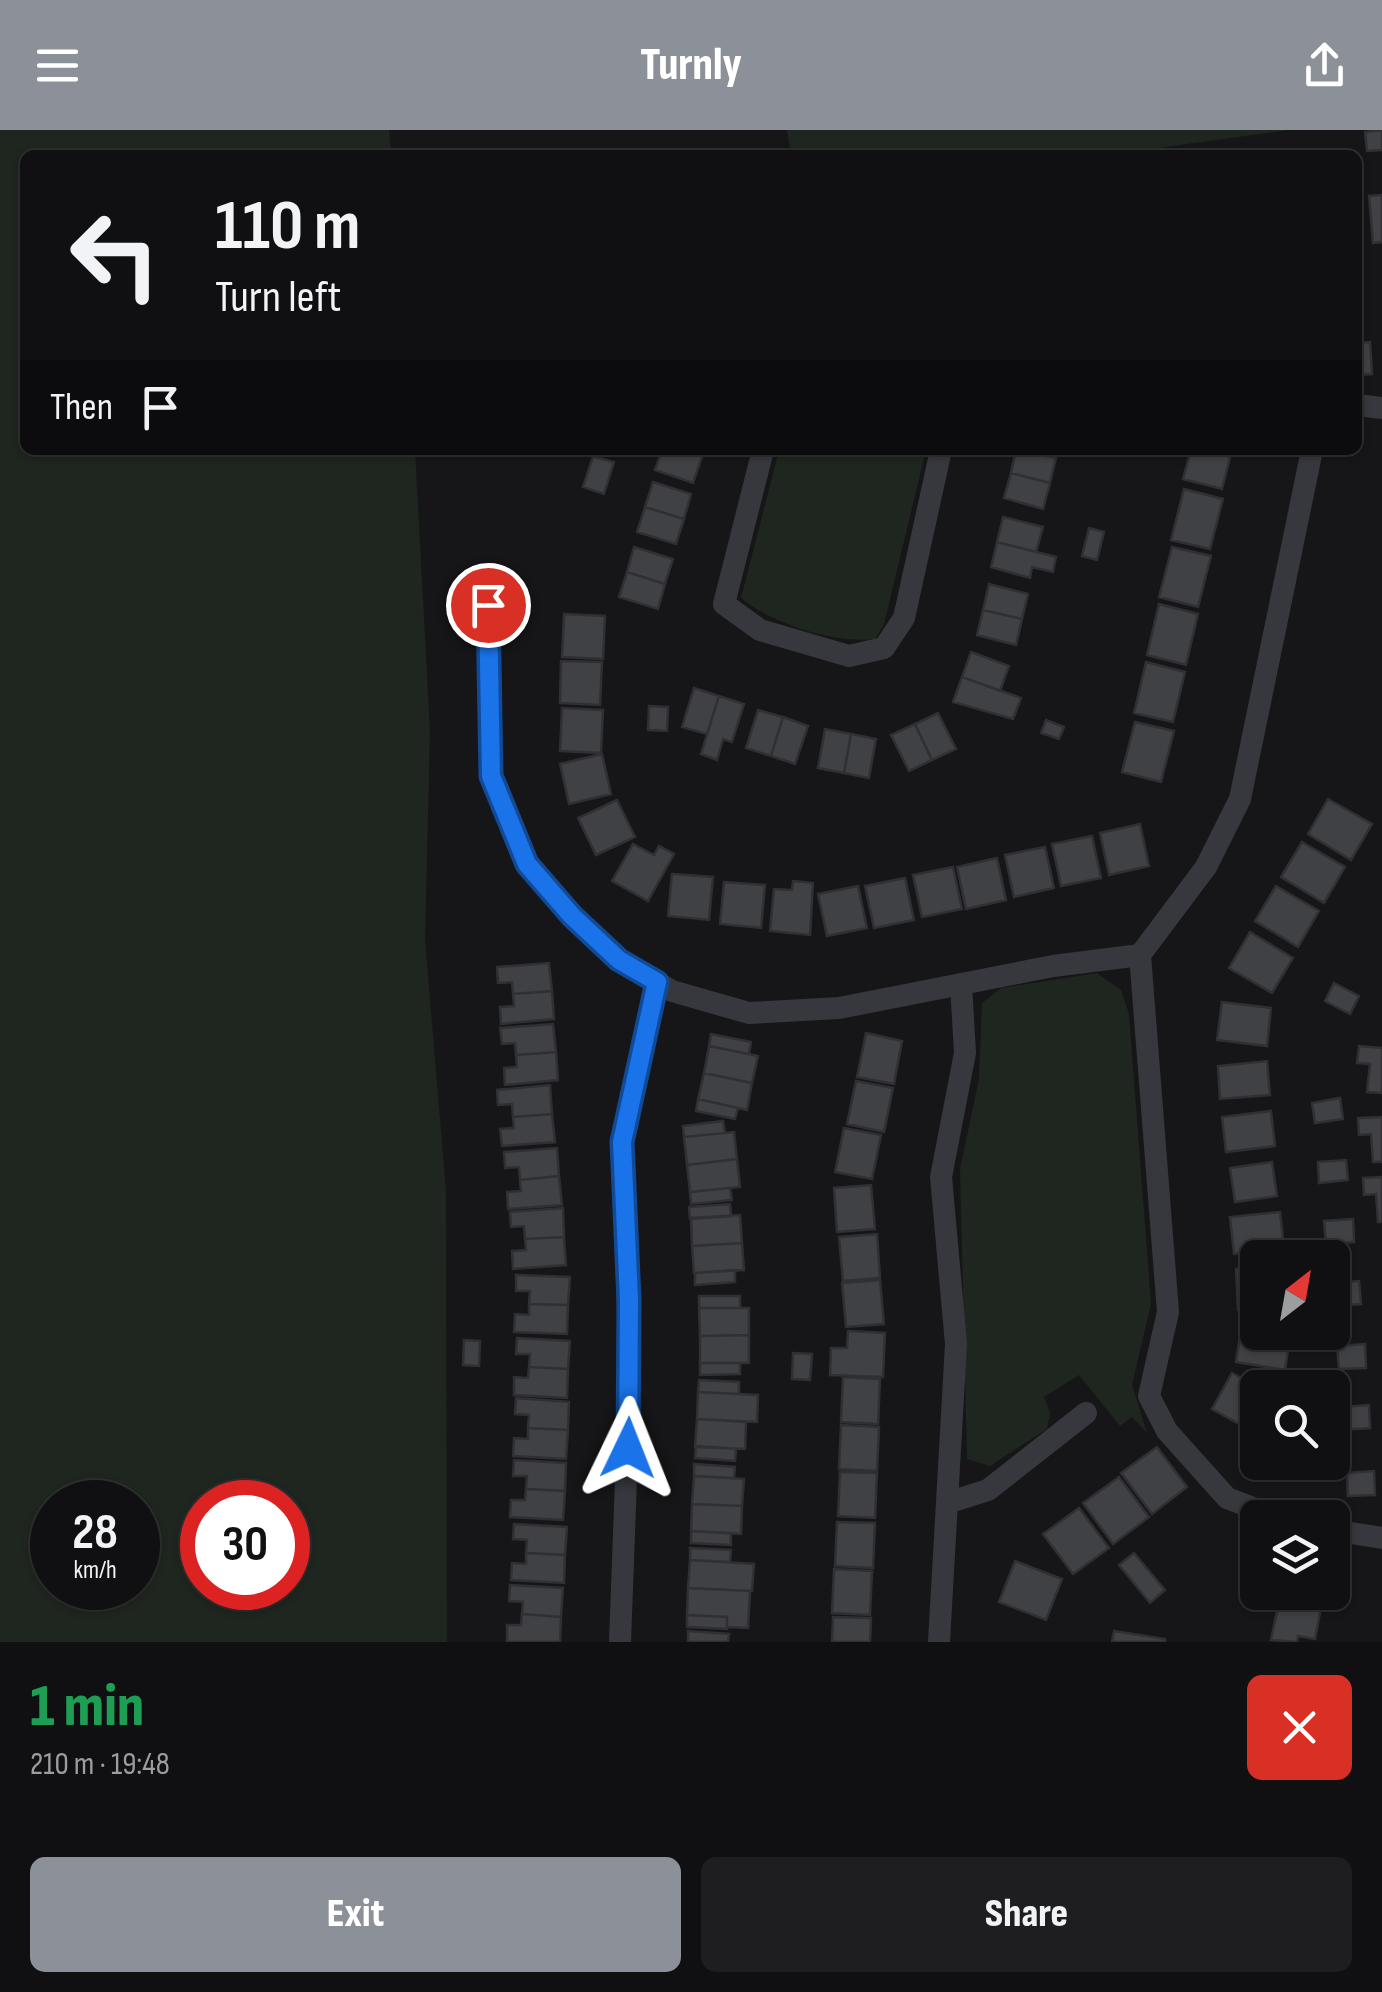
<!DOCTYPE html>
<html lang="en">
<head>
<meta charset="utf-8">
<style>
  body { margin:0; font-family:"Sofia Sans Condensed",sans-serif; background:#1e1e20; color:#f1f3f6; height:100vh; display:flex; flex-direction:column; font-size:38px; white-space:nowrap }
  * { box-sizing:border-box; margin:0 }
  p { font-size:32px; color:#9c9d9f }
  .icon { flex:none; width:55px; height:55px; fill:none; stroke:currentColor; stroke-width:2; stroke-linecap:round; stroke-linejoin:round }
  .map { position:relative; height:1512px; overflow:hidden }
  .drawer { display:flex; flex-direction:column; background:#101012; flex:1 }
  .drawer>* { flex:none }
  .hud { position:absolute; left:20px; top:20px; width:1342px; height:305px; border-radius:15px; box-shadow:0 2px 8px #0004,0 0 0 2px #303032; background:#101012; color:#f1f3f6; overflow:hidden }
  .needle { width:65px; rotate:31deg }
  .controls { position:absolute; left:1240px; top:1110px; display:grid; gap:20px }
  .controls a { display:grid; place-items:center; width:110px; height:110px; border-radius:15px; background:#101012; box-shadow:0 2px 8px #0004,0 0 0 2px #303032; font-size:50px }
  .speed { position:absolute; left:30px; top:1350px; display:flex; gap:20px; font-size:50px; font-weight:700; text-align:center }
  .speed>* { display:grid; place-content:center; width:130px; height:130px; border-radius:50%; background:#101012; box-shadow:0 2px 8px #0004,0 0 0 2px #303032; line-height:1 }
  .speed small { font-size:25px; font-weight:400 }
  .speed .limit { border:15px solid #d22; background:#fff; color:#111 }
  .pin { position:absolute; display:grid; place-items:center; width:85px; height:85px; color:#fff; margin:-42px; border:5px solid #fff; border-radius:50%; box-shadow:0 2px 10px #0007 }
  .me { position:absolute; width:110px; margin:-55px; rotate:2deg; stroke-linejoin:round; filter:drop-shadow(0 0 8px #0008) }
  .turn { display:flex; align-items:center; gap:35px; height:210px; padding:0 30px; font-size:45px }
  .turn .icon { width:130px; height:130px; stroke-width:2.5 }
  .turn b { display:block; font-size:70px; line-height:85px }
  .then { display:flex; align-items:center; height:95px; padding:0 30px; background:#0003; gap:20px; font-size:38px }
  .round { display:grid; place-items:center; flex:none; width:105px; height:105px; border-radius:15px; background:#1e1e20 }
  .headline { display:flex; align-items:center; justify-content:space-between; height:170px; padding:0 30px }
  h1 { font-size:60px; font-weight:800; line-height:75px; color:#1e9e55 }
  .button { display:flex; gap:20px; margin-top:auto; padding:20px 30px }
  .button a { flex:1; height:115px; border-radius:15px; background:#8c9099; color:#fff; font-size:40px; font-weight:800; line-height:115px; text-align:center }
  .button a+a { background:#1e1e20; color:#f1f3f6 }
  header { display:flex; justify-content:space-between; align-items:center; height:130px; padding:0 30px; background:#8c9099; color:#fff; font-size:45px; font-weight:800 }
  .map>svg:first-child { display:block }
  .green { fill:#1e261f; fill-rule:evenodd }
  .building { fill:#404145; stroke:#303034; stroke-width:2.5 }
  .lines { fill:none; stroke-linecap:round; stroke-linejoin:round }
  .minor { stroke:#37383d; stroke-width:22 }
  .route-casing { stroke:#114b97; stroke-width:25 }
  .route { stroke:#1a73e8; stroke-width:18 }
</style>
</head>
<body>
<header><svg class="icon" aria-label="menu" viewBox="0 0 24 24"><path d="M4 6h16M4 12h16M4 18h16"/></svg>Turnly<svg class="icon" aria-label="share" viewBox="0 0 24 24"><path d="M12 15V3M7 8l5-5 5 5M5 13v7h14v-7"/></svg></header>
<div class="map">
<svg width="1382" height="1512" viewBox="0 0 1382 1512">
  <rect width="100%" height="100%" fill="#161618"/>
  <path class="green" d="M 0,0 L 389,0 L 391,25 L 25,25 L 25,320 L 415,320 L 430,601 L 425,810 L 446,1061 L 447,1512 L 0,1512 ZM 52,1372 L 138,1372 L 138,1458 L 52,1458 ZM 288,1372 L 288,1458 L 202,1458 L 202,1372 Z
    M 787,0 L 1289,0 L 1108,25 L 803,25 L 790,18 Z
    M 779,320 L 926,320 L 884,494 L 875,509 C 834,514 773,494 741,468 Z
    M 1097,843 L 1121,860 L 1129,884 L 1151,1174 L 1132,1255 L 1147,1303 L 1132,1287 L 1120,1296 L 1079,1245 L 1044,1267 L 1050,1283 L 1047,1299 L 990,1336 L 967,1329 L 960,1039 L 979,949 L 982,873 L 1001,858 Z"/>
  <path class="building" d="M 1382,0 L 1382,20 L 1367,21 L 1365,2 Z
    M 1382,65 L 1382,112 L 1373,113 L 1369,66 Z
    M 1370,212 L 1372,244 L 1358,245 L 1358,213 Z
    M 662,320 L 704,321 L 693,353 L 655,340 Z
    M 1016,320 L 1056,328 L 1050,353 L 1011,343 Z
    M 1191,320 L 1232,320 L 1222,359 L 1183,349 Z
    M 593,326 L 614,332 L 604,364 L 583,357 Z
    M 1011,343 L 1050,353 L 1043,379 L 1004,368 Z
    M 653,352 L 691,364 L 684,389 L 645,377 Z
    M 1184,359 L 1223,369 L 1210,419 L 1171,410 Z
    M 645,377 L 684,389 L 676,414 L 637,402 Z
    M 1003,387 L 1043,397 L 1036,422 L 997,412 Z
    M 1089,398 L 1104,402 L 1097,430 L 1082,426 Z
    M 997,412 L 1056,427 L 1053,442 L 1032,437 L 1030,448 L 991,437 Z
    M 634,417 L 673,429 L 665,454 L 627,442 Z
    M 1172,417 L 1211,426 L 1198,477 L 1159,467 Z
    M 627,442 L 665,454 L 658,479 L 619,467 Z
    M 989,454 L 1028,464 L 1022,489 L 983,480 Z
    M 1159,474 L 1198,484 L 1186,535 L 1147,525 Z
    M 983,480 L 1022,489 L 1016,515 L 977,505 Z
    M 564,484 L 605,486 L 603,529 L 562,527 Z
    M 971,522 L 1009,536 L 1000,561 L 962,547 Z
    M 561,531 L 602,532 L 600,575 L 560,573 Z
    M 1146,532 L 1185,542 L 1173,592 L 1134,583 Z
    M 962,547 L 1021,568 L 1013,589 L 953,572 Z
    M 694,558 L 719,566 L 707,604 L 682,597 Z
    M 719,566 L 744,574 L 732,612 L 723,609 L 717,630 L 701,624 Z
    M 649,576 L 668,577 L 667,601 L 648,600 Z
    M 562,578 L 603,580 L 601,623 L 560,621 Z
    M 758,580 L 783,587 L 771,626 L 746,618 Z
    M 938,583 L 956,619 L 932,630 L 915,594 Z
    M 783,587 L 808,596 L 795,634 L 771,626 Z
    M 1046,590 L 1064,597 L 1059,609 L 1041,603 Z
    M 1135,592 L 1174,601 L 1161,652 L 1122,642 Z
    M 915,594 L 932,630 L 909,641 L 891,605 Z
    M 825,599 L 851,604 L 844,643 L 818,638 Z
    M 851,604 L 876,609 L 869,648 L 844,643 Z
    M 602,624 L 611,664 L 569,674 L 560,634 Z
    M 1328,669 L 1372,694 L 1351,730 L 1308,704 Z
    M 617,670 L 635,707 L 596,725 L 578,688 Z
    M 1140,694 L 1149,736 L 1109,745 L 1100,703 Z
    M 1092,706 L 1101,748 L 1061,756 L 1052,714 Z
    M 1302,712 L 1345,737 L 1324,773 L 1281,747 Z
    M 633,714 L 654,725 L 659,716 L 674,724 L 648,771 L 612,751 Z
    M 1045,717 L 1054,758 L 1014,767 L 1005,725 Z
    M 997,728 L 1006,770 L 966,779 L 957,737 Z
    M 953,737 L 962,779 L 922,787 L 913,745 Z
    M 672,744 L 713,747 L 709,790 L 668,786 Z
    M 905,748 L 914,790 L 874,798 L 865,756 Z
    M 793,751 L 813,753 L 810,805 L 770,801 L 774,759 L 792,760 Z
    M 724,752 L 765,755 L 761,798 L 720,794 Z
    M 858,756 L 867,798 L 827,806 L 818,764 Z
    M 1276,756 L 1319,781 L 1298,817 L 1255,791 Z
    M 1250,802 L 1293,828 L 1272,863 L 1229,838 Z
    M 549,833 L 552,861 L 513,864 L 512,852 L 498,853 L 497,837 Z
    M 1334,853 L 1359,866 L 1350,884 L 1325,871 Z
    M 552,861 L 554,889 L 501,894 L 500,877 L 514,876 L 513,864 Z
    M 1222,872 L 1271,878 L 1267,916 L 1217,910 Z
    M 553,894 L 556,922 L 516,925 L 515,913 L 502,914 L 500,898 Z
    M 866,903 L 902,911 L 894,954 L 857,947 Z
    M 711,904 L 751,912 L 749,924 L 709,916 Z
    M 709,916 L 758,926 L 752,953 L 704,943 Z
    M 1359,916 L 1382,918 L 1382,963 L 1367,962 L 1370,934 L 1357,933 Z
    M 556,922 L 558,950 L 505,955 L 504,938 L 517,937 L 516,925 Z
    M 1267,931 L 1270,965 L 1220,969 L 1218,936 Z
    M 704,943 L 752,953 L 747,980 L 698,969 Z
    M 856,951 L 893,958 L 884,1002 L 847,994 Z
    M 550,955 L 552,984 L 513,987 L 512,974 L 498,975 L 497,960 Z
    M 1340,968 L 1343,989 L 1315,993 L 1312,973 Z
    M 698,969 L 738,978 L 735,989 L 696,981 Z
    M 1271,981 L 1275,1016 L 1226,1022 L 1222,987 Z
    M 552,984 L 555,1012 L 502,1016 L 500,999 L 514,998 L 513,987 Z
    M 1382,987 L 1382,1032 L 1373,1032 L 1371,1004 L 1359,1005 L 1358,988 Z
    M 723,991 L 725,1003 L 684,1007 L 683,996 Z
    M 844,998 L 881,1005 L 872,1049 L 835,1042 Z
    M 734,1002 L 737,1029 L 687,1035 L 684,1007 Z
    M 557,1018 L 559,1046 L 520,1050 L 519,1037 L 505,1038 L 504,1022 Z
    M 737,1029 L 740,1057 L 690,1062 L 687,1035 Z
    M 1346,1030 L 1348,1050 L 1319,1053 L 1318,1032 Z
    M 1272,1032 L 1277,1066 L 1235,1072 L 1230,1038 Z
    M 559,1046 L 562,1075 L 508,1079 L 507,1062 L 521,1061 L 520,1050 Z
    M 1382,1047 L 1382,1092 L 1378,1092 L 1376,1064 L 1364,1065 L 1363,1048 Z
    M 871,1055 L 875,1099 L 837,1102 L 834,1058 Z
    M 730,1058 L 732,1070 L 691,1074 L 690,1062 Z
    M 730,1074 L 731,1086 L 690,1089 L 689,1077 Z
    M 563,1078 L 564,1107 L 525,1109 L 524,1096 L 511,1097 L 510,1082 Z
    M 1280,1082 L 1284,1119 L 1234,1124 L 1230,1087 Z
    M 740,1085 L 742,1113 L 692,1116 L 691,1088 Z
    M 1353,1089 L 1354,1112 L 1326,1114 L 1324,1091 Z
    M 877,1104 L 880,1148 L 843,1151 L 839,1107 Z
    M 564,1107 L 566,1135 L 513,1139 L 512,1121 L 526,1120 L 525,1109 Z
    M 742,1113 L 744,1140 L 694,1143 L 692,1116 Z
    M 1258,1138 L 1258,1180 L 1238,1180 L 1236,1139 Z
    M 735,1140 L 735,1152 L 695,1155 L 695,1143 Z
    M 516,1145 L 570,1147 L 568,1175 L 529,1174 L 530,1161 L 516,1161 Z
    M 880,1150 L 884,1194 L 846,1197 L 842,1153 Z
    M 1359,1151 L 1361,1174 L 1333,1176 L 1332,1153 Z
    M 699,1166 L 740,1166 L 740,1178 L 699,1178 Z
    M 529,1174 L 568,1175 L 567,1204 L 514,1202 L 515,1184 L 529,1185 Z
    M 699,1178 L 749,1178 L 749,1205 L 700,1206 Z
    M 1241,1199 L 1290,1207 L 1285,1240 L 1236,1232 Z
    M 848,1201 L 885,1203 L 883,1247 L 830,1245 L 831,1218 L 847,1218 Z
    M 749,1205 L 749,1233 L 700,1233 L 700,1206 Z
    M 517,1208 L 570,1211 L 568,1239 L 529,1237 L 530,1224 L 516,1224 Z
    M 464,1210 L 480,1211 L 479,1236 L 463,1235 Z
    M 1365,1214 L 1366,1238 L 1339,1239 L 1337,1216 Z
    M 793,1223 L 812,1224 L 810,1250 L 792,1249 Z
    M 700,1233 L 740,1233 L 740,1244 L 700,1245 Z
    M 529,1237 L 568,1239 L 567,1268 L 514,1265 L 514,1247 L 528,1248 Z
    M 1232,1243 L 1259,1258 L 1258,1285 L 1250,1300 L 1212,1279 Z
    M 843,1247 L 880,1249 L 878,1294 L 841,1292 Z
    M 699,1250 L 739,1252 L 739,1264 L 698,1262 Z
    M 698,1262 L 758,1265 L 757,1292 L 697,1289 Z
    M 516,1268 L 569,1272 L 568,1300 L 528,1298 L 529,1285 L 515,1284 Z
    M 1369,1275 L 1370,1298 L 1343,1300 L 1341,1277 Z
    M 697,1289 L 746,1292 L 745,1319 L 695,1317 Z
    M 841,1295 L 879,1297 L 877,1341 L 839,1339 Z
    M 528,1298 L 568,1300 L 566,1329 L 513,1326 L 514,1308 L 528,1309 Z
    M 696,1316 L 736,1319 L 735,1331 L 695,1328 Z
    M 1157,1317 L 1187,1357 L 1152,1384 L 1121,1343 Z
    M 514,1330 L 566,1333 L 565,1361 L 526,1359 L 527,1346 L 513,1346 Z
    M 694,1334 L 735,1337 L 734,1348 L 694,1346 Z
    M 1374,1341 L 1375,1365 L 1348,1366 L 1347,1343 Z
    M 840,1342 L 877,1343 L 875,1388 L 838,1386 Z
    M 694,1346 L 744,1349 L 742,1376 L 692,1374 Z
    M 1119,1347 L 1149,1387 L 1113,1414 L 1083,1373 Z
    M 526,1359 L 565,1361 L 563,1390 L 510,1387 L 511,1370 L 525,1370 Z
    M 692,1374 L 742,1376 L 741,1404 L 691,1401 Z
    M 1079,1378 L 1109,1418 L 1073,1444 L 1043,1404 Z
    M 837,1392 L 875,1393 L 873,1438 L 835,1436 Z
    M 514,1394 L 567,1397 L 565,1425 L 526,1423 L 527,1410 L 513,1409 Z
    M 691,1401 L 731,1403 L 731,1415 L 691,1413 Z
    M 690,1418 L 731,1420 L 730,1432 L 690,1430 Z
    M 526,1423 L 565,1425 L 564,1453 L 511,1450 L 512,1433 L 526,1434 Z
    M 1134,1423 L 1165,1460 L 1150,1473 L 1119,1435 Z
    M 690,1430 L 754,1434 L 752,1461 L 688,1458 Z
    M 1015,1431 L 1062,1449 L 1046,1490 L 999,1472 Z
    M 834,1439 L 872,1441 L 870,1485 L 832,1483 Z
    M 510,1455 L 563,1458 L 561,1487 L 522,1484 L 523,1472 L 509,1471 Z
    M 688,1458 L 750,1461 L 748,1498 L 727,1497 L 727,1487 L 687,1485 Z
    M 1281,1462 L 1324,1462 L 1315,1509 L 1298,1506 L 1297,1512 L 1271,1510 Z
    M 522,1484 L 561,1487 L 560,1512 L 507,1512 L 507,1495 L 521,1495 Z
    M 687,1485 L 727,1487 L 727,1499 L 687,1497 Z
    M 833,1487 L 871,1488 L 870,1512 L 832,1512 Z
    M 688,1501 L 729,1504 L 728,1512 L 688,1512 Z
    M 1114,1501 L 1165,1509 L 1165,1512 L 1112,1512 Z"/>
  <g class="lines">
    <path class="minor" d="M 1358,275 L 1382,278
      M 763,320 L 724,474 L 760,500 L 849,526 L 884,518 L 904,488 L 941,320
      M 489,475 L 491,646 L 527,734 L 572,787 L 619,830 L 672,861 L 749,883 L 839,878 L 1053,836 L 1140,825 L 1206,737 L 1240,669 L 1312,320
      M 1140,825 L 1168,1182 L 1149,1266 L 1167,1301 L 1227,1368 L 1279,1388
      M 947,1373 L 988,1360 L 1086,1283
      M 1332,1400 L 1382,1408
      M 620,1512 L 630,1241 L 622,1012 L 657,852
      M 939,1512 L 956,1214 L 941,1047 L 965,923 L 961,854"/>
  </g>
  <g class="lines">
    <defs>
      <path id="route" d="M 488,475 L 491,646 L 527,734 L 572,786 L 619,830 L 657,852 L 622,1012 L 629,1170 L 628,1318"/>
    </defs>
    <use href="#route" class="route-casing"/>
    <use href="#route" class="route"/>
  </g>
</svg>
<div class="controls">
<a><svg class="needle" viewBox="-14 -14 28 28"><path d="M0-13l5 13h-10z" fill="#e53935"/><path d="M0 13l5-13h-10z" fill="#9c9d9f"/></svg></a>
<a><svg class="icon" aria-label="search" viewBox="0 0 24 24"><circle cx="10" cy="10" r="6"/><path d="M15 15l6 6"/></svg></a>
<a><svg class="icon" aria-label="layers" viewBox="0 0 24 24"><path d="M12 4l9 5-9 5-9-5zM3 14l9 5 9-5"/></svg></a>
</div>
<div class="speed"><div>28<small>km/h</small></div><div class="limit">30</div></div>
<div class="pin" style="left:488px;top:475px;background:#d93025"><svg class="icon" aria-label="arrive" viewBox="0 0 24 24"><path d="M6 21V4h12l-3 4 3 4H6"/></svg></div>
<svg class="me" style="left:628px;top:1318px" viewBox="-20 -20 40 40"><path d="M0-17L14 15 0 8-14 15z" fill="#1a73e8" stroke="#fff" stroke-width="4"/></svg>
<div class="hud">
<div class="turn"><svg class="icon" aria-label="left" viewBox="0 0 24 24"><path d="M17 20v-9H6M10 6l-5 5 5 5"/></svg><div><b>110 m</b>Turn left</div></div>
<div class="then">Then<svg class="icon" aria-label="arrive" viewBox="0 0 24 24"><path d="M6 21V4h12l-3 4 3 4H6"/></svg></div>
</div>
</div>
<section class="drawer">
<div class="headline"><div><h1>1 min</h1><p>210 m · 19:48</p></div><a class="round" style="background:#d93025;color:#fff"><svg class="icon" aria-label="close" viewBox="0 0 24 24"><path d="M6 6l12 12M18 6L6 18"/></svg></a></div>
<div class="button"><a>Exit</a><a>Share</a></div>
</section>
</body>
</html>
